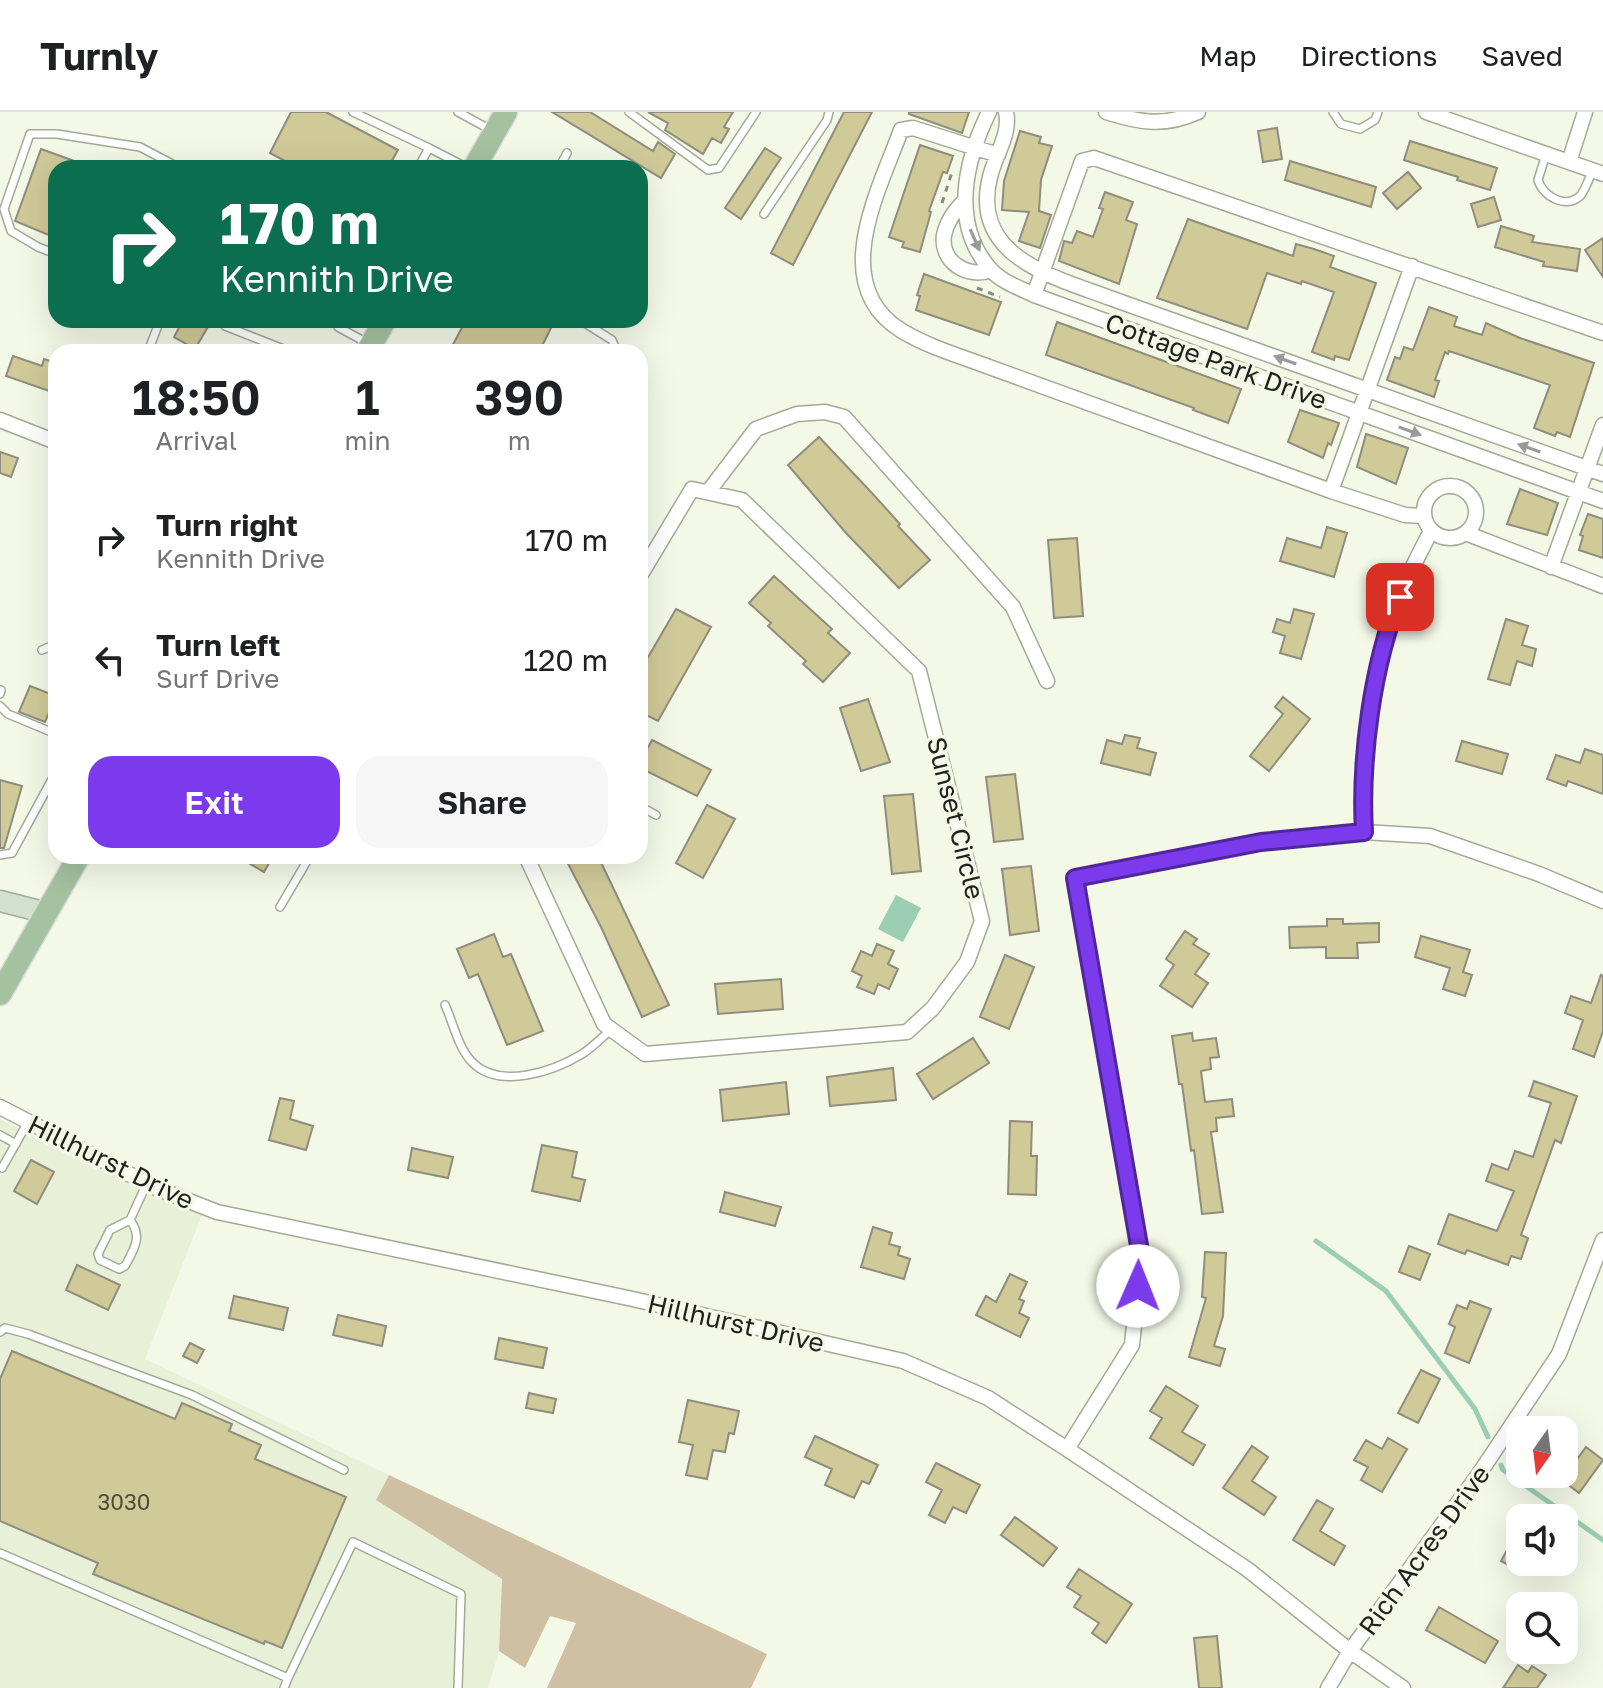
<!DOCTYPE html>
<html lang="en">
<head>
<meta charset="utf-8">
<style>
  body { margin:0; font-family:"Golos Text",sans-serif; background:#f6f6f6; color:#202124; height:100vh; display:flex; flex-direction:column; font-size:30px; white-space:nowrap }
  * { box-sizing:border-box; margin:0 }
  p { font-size:26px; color:#757577 }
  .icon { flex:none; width:44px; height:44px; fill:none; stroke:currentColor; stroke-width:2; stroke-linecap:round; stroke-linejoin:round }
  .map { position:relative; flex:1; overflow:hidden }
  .drawer { position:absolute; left:48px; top:232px; width:600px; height:520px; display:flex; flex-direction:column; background:#fff; border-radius:24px; box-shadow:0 8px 32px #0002 }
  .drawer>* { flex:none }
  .banner { position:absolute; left:48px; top:48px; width:600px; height:168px; border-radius:24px; box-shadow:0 8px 32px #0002; background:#0b6e4f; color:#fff; overflow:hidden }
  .needle { width:52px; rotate:194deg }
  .buttons { position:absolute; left:1506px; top:1304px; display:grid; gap:16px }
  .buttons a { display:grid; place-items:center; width:72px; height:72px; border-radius:16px; background:#fff; box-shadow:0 8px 32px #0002; font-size:40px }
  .pin { position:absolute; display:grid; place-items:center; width:68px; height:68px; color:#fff; margin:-34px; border-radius:16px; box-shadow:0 4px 12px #0006 }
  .me { position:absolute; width:88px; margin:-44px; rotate:1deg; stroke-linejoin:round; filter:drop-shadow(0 0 6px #0008) }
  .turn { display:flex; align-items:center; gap:28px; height:168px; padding:0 40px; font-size:36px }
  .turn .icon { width:104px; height:104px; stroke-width:2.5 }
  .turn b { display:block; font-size:56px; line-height:68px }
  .eta { display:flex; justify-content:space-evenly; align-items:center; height:136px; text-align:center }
  .eta b { font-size:48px; font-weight:600; line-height:56px }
  .button { display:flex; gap:16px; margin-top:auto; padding:16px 40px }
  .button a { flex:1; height:92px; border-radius:24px; background:#7c3aed; color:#fff; font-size:32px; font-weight:600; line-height:92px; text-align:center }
  .button a+a { background:#f6f6f6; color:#202124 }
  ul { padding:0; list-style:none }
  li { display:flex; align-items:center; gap:24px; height:120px; padding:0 40px }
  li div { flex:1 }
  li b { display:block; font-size:30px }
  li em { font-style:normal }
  header { display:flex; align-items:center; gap:48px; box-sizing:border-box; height:112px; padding:0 40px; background:#fff; border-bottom:2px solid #e0e0e0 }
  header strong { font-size:38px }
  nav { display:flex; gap:44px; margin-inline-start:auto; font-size:28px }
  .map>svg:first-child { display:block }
  .built { fill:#e8f0d7 }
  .green { fill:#d0c0a3 }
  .water { fill:#9bceb3 }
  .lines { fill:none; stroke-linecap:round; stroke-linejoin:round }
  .stream { stroke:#9bceb3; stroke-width:5 }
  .building { fill:#d0c998; stroke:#8f8d7d; stroke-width:2 }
  .lane-casing { stroke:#a4a998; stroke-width:10 }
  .street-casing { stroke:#a4a998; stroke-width:17 }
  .secondary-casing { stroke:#a4a998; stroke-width:23 }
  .primary-casing { stroke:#dbdbdb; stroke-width:25 }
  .path { stroke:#878a7f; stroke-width:3; stroke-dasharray:6 6; stroke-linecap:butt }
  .lane { stroke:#fff; stroke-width:7 }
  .street { stroke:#fff; stroke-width:14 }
  .secondary { stroke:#d1e0cf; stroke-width:20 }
  .primary { stroke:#a4c1a0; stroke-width:22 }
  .oneway { fill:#9a9b98 }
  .route-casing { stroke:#51269a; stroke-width:20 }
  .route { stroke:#7c3aed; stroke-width:14 }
  .labels { text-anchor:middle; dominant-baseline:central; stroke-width:7; stroke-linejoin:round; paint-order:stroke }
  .number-label { font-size:22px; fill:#4b4b3a }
  .street-label { font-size:26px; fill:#1f211b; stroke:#f3f8e7 }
</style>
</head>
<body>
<header>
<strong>Turnly</strong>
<nav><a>Map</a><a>Directions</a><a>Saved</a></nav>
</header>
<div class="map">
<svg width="1603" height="1576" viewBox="0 0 1603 1576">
  <rect width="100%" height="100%" fill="#f3f8e7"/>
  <path class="built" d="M 0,1007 L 202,1103 L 145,1247 L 389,1363 L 377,1389 L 502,1467 L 499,1539 L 488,1576 L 0,1576 Z"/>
  <path class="green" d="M 389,1363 L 767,1542 L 751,1576 L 547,1576 L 576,1511 L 550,1504 L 525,1556 L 499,1539 L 502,1467 L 376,1388 Z"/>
  <path class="water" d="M 896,783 L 921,796 L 903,830 L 878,817 Z"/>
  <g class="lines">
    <path class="stream" d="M 1316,1129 L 1386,1179 L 1475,1297 L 1488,1325
      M 1501,1353 L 1503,1358 L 1603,1428"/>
  </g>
  <path class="building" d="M 291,0 L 326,0 L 398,38 L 388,56 L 298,56 L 270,41 Z
    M 552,0 L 590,0 L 653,39 L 658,30 L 675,42 L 661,66 Z
    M 648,0 L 733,0 L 724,15 L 729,17 L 721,31 L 712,26 L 703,42 L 665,18 L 668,11 Z
    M 844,0 L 872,0 L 793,153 L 771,141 Z
    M 909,0 L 969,0 L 962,21 L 909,2 Z
    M 1277,16 L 1282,47 L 1263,50 L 1258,19 Z
    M 1020,19 L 1041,25 L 1039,31 L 1052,34 L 1041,68 L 1039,99 L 1051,103 L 1040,136 L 1019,129 L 1029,100 L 1002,98 L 1004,69 Z
    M 1410,29 L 1497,56 L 1490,78 L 1457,68 L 1458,65 L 1404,48 Z
    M 920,33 L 953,44 L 947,61 L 943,60 L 929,99 L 931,100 L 920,140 L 902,135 L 904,130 L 889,125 Z
    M 765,36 L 781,46 L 741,107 L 725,96 Z
    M 41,37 L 88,54 L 56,56 L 56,126 L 15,109 Z
    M 1290,49 L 1376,75 L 1371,95 L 1285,68 Z
    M 1408,60 L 1421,76 L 1397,97 L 1383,81 Z
    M 1105,80 L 1133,90 L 1126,108 L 1137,112 L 1119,172 L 1059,149 L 1064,129 L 1072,131 L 1077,119 L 1093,125 L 1103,97 L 1099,96 Z
    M 1494,85 L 1501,108 L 1478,115 L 1471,92 Z
    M 1188,107 L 1293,144 L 1296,132 L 1314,137 L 1334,144 L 1330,155 L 1376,171 L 1349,248 L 1335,244 L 1334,248 L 1312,240 L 1334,180 L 1302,169 L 1301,172 L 1267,161 L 1247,217 L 1157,186 Z
    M 1501,114 L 1534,124 L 1532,130 L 1580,137 L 1577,159 L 1543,154 L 1544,150 L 1495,135 Z
    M 1603,126 L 1603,165 L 1585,138 Z
    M 924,162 L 1001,190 L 989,223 L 916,198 L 920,184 L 917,183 Z
    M 1429,195 L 1457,205 L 1454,214 L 1482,223 L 1486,211 L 1520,226 L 1594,251 L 1570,325 L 1557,320 L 1555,324 L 1534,316 L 1550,273 L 1449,239 L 1448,242 L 1445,240 L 1435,268 L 1439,269 L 1434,285 L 1387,268 L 1395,245 L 1400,247 L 1404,235 L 1413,238 Z
    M 183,208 L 212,208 L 195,237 L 174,225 Z
    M 466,208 L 555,208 L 539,240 L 449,240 Z
    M 1057,210 L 1241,277 L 1228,311 L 1193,298 L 1194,296 L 1046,243 Z
    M 13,244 L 42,254 L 44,247 L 56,251 L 56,270 L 52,280 L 6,264 Z
    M 1300,298 L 1339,311 L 1331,333 L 1328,331 L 1323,346 L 1288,330 Z
    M 1366,322 L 1408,336 L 1396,372 L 1357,355 Z
    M 819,325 L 871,380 L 900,412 L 898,414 L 930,448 L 899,476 L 846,421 L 788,353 Z
    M 0,340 L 18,346 L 11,365 L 0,361 Z
    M 1520,377 L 1558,391 L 1547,423 L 1507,412 Z
    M 1588,402 L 1603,407 L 1603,446 L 1579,438 L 1583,424 L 1580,423 Z
    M 1327,415 L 1347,421 L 1334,465 L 1280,449 L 1287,426 L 1321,436 Z
    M 1077,426 L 1083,504 L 1054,506 L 1048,428 Z
    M 774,464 L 832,517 L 828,521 L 850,541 L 823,570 L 803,552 L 806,549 L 768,514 L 771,511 L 749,491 Z
    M 676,497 L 711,515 L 658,609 L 640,600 L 640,559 Z
    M 1294,497 L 1314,502 L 1301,547 L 1280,541 L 1285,524 L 1273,520 L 1277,507 L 1290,511 Z
    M 1506,507 L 1528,514 L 1522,533 L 1536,537 L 1532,554 L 1517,549 L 1510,573 L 1488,567 Z
    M 30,574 L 56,584 L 45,610 L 19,600 Z
    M 1283,585 L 1310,607 L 1269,659 L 1250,644 L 1283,602 L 1275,595 Z
    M 868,587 L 890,650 L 861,659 L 840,596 Z
    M 1125,623 L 1140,626 L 1137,636 L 1156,641 L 1150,663 L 1101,651 L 1107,628 L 1122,632 Z
    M 652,628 L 711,658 L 697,684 L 640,656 L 640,650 Z
    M 1462,629 L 1508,642 L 1502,662 L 1456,649 Z
    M 1585,637 L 1603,643 L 1603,682 L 1568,669 L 1566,674 L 1547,667 L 1556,643 L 1580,651 Z
    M 1015,662 L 1023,727 L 994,730 L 986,665 Z
    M 0,668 L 22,674 L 4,736 L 0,736 Z
    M 913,682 L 921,759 L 892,762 L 884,684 Z
    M 707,693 L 735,707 L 703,766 L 676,751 Z
    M 237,744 L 273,744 L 264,760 Z
    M 564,744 L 598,744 L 669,893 L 642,905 L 601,815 Z
    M 1031,754 L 1039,819 L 1010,823 L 1002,757 Z
    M 1327,807 L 1343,807 L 1343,812 L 1379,811 L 1379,830 L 1357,831 L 1358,846 L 1326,846 L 1326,835 L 1290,836 L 1289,815 L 1327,814 Z
    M 1185,819 L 1197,827 L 1193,832 L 1209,842 L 1195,862 L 1208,871 L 1192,895 L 1160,874 L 1174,853 L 1166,847 Z
    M 494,822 L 503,845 L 511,842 L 543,919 L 507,933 L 478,862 L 469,866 L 457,837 Z
    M 1421,824 L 1470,838 L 1463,860 L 1472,863 L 1465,884 L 1443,877 L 1450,856 L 1415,845 Z
    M 877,832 L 894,839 L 888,852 L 898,857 L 889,877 L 878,872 L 874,882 L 857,875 L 862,864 L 852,859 L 861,839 L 872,844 Z
    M 1005,843 L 1034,855 L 1009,917 L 980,905 Z
    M 1601,863 L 1603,864 L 1603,919 L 1594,945 L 1573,937 L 1583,908 L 1565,901 L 1571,884 L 1591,891 Z
    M 781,867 L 783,897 L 718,902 L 715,872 Z
    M 1192,921 L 1193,929 L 1216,926 L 1219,945 L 1210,946 L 1211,957 L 1201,959 L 1205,990 L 1232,987 L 1234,1004 L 1216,1006 L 1217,1019 L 1211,1020 L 1223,1100 L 1202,1102 L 1194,1038 L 1191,1039 L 1182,972 L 1179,972 L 1172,924 Z
    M 973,926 L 989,951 L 933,987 L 917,962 Z
    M 893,956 L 896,988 L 830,994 L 827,965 Z
    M 1534,969 L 1577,984 L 1561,1031 L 1555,1028 L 1521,1123 L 1528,1126 L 1521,1147 L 1511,1144 L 1508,1153 L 1467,1138 L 1465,1142 L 1438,1132 L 1449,1102 L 1497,1119 L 1514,1079 L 1486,1069 L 1492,1052 L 1508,1058 L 1515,1039 L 1533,1045 L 1551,991 L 1529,984 Z
    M 786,970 L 789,1002 L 723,1009 L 720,978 Z
    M 280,986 L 294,989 L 290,1007 L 313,1014 L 306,1038 L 269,1028 Z
    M 1010,1009 L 1032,1010 L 1031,1044 L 1037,1044 L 1036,1083 L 1008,1082 Z
    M 542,1033 L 577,1040 L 572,1065 L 585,1068 L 580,1089 L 532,1079 Z
    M 412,1036 L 453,1045 L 448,1066 L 408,1058 Z
    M 31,1048 L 54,1060 L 37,1092 L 14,1079 Z
    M 725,1080 L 781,1095 L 775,1114 L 720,1100 Z
    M 873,1115 L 892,1121 L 889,1132 L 900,1135 L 898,1143 L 910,1147 L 904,1167 L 861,1155 Z
    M 1409,1134 L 1430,1142 L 1420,1168 L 1399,1160 Z
    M 1205,1140 L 1226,1141 L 1223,1204 L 1214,1234 L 1225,1237 L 1220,1254 L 1189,1245 L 1206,1186 L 1202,1185 Z
    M 77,1153 L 120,1173 L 108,1198 L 66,1178 Z
    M 1010,1162 L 1027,1170 L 1019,1187 L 1024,1189 L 1019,1201 L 1029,1206 L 1020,1225 L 976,1203 L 986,1184 L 996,1190 Z
    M 234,1184 L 288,1196 L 283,1218 L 229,1206 Z
    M 1470,1189 L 1491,1197 L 1469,1251 L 1445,1241 L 1455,1215 L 1449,1212 L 1457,1193 L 1467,1197 Z
    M 338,1203 L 386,1214 L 382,1234 L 333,1223 Z
    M 499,1226 L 547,1236 L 543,1256 L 495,1247 Z
    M 190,1231 L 204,1238 L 197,1251 L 183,1244 Z
    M 12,1239 L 175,1307 L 182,1291 L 232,1312 L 229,1319 L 261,1333 L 255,1347 L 346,1385 L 282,1536 L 265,1529 L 264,1532 L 93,1462 L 98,1451 L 0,1409 L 0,1267 Z
    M 1421,1258 L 1440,1267 L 1418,1311 L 1398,1301 Z
    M 1166,1274 L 1198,1294 L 1182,1320 L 1205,1333 L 1193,1353 L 1150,1326 L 1162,1306 L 1150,1299 Z
    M 529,1281 L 556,1287 L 553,1301 L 526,1296 Z
    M 688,1288 L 739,1299 L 734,1322 L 729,1321 L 725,1340 L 713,1338 L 707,1367 L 686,1363 L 693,1333 L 679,1330 Z
    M 815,1324 L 878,1353 L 869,1372 L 862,1369 L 854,1386 L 825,1373 L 832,1357 L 805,1345 Z
    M 1388,1326 L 1407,1337 L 1382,1380 L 1361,1368 L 1368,1355 L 1354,1348 L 1366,1328 L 1382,1337 Z
    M 1252,1334 L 1268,1345 L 1252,1369 L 1276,1385 L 1264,1403 L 1223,1376 Z
    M 1586,1335 L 1603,1348 L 1579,1381 L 1562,1368 Z
    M 936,1351 L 980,1373 L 966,1401 L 953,1395 L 945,1411 L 929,1403 L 942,1378 L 926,1370 Z
    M 1317,1388 L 1333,1397 L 1320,1419 L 1345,1434 L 1334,1453 L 1293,1428 Z
    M 1015,1405 L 1057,1436 L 1043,1454 L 1001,1423 Z
    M 1520,1414 L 1520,1459 L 1501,1449 Z
    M 1079,1457 L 1132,1492 L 1106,1531 L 1092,1521 L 1099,1511 L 1074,1495 L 1081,1484 L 1067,1475 Z
    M 1439,1495 L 1498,1529 L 1485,1551 L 1426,1518 Z
    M 1217,1524 L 1222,1576 L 1199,1576 L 1194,1526 Z
    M 1518,1553 L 1528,1560 L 1532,1554 L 1546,1563 L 1537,1576 L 1503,1576 Z"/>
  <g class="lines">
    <defs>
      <path id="lane" d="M 353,0 L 429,36
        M 458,0 L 491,18
        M 629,0 L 708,58 L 719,56 L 756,0
        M 1333,0 L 1341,12 L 1360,17 L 1375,8 L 1378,0
        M 1546,42 L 1538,68 C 1543,85 1567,98 1581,83 C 1586,76 1589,66 1593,58
        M 418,56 L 429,36 L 468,56
        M 559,56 L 567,41
        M 764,102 L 827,8 L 829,0
        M 56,142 L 38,135 L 11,119 L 4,97 L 30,22 L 57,22 L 140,35 L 180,56
        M 343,208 L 338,215 L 369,232
        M 580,208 L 612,228 L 617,240
        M 225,214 L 291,240
        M 148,240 L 160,208
        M 42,538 L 56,532
        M 0,582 L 1,578
        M 0,594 L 8,602 L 56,622
        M 640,694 L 656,703
        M 0,743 L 12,741 L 56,660
        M 280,795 L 310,744
        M 445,893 C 453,910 458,935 471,949 C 499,979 554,959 582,942 C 593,935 602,925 611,918
        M 0,1023 L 16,1032
        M 2,1056 L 28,1010
        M 130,1108 C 143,1125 134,1137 125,1154 L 119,1157 L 100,1148 L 98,1142 L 110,1118 L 130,1108 L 147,1071
        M 0,1220 L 5,1216 L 28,1222 L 192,1283 L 344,1358
        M 0,1441 L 288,1566 L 284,1576
        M 288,1566 L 353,1430 L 461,1482 L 458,1576"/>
      <path id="street" d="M 989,0 C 965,49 950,112 991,158 C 1002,170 1020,176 1034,183 L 1603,389
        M 1006,0 C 1011,22 995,43 990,65 C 970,145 1054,165 1110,186 L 1603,362
        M 1106,0 C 1140,11 1165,15 1198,0
        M 1426,0 L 1603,62
        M 998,43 L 913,16 L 901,18 C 879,79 827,173 902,219 C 924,232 947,240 970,248 L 1331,379 L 1405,403 L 1423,404
        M 1569,50 L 1585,0
        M 964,89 C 954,100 947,109 944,123 C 940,150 968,167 991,158
        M 1034,183 L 1082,49 L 1094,46 L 1603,221
        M 0,308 L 56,330
        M1424 400a26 26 0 1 1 52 0a26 26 0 1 1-52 0Z
        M 1331,379 L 1412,154
        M 708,380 L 756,317 L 797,302 L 825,300 L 844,305 L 1013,495 L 1047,569
        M 1468,422 L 1603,474
        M 1551,455 L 1603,313
        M 1364,720 C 1360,662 1371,564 1390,508 C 1401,477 1416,448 1431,419
        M 526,744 L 604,912 L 645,942 L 907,920 L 933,896 L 967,850 L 982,809 L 919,559 L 742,388 L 692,377 L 640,464
        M 0,995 L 156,1076 L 217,1100 L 628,1186 L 903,1249 L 988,1286 L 1067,1337 L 1247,1457 L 1350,1539 L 1403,1576
        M 1067,1337 L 1132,1233 L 1141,1145 L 1075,766 L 1261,730 L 1364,720 L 1430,724 L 1539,762 L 1603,789
        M 1328,1576 L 1350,1539 L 1479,1362 L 1559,1242 L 1603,1128"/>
      <path id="secondary" d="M 0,789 L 47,801"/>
      <path id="primary" d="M 474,56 L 506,0
        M 367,240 L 385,208
        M 0,882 L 79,744"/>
    </defs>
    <use href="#lane" class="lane-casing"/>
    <use href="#street" class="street-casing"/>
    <use href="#secondary" class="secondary-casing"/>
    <use href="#primary" class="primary-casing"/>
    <path class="path" d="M 942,91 L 952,60
      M 977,176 L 1000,185"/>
    <use href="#lane" class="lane"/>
    <use href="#street" class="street"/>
    <use href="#secondary" class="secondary"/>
    <use href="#primary" class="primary"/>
  </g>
  <defs><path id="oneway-solid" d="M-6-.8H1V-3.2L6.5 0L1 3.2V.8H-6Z" transform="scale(2)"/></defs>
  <g class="oneway">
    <use href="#oneway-solid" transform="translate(975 128) rotate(66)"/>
    <use href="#oneway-solid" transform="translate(1285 248) rotate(-160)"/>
    <use href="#oneway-solid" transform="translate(1410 319) rotate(20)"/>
    <use href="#oneway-solid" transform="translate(1529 336) rotate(-161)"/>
  </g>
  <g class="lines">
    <defs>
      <path id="route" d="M 1138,1174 L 1141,1145 L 1075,766 L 1261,730 L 1364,720 C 1360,648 1372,552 1400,485"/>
    </defs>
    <use href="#route" class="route-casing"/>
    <use href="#route" class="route"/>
  </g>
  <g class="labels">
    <g class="number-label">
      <text x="124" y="1389">3030</text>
    </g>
    <g class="street-label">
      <text transform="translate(1216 249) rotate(20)">Cottage Park Drive</text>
      <text transform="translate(956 706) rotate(76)">Sunset Circle</text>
      <text transform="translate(111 1050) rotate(26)">Hillhurst Drive</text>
      <text transform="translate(736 1211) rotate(13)">Hillhurst Drive</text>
      <text transform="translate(1424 1438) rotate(-54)">Rich Acres Drive</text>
    </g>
  </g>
</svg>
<div class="buttons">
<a><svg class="needle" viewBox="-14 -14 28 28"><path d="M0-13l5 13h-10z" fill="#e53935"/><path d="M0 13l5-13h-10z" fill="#757577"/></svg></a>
<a><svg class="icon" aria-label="sound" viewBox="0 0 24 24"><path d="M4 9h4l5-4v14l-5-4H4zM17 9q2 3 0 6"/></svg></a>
<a><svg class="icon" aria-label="search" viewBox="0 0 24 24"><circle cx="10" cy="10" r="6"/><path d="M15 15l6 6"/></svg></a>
</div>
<div class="pin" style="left:1400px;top:485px;background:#d93025"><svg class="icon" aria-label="arrive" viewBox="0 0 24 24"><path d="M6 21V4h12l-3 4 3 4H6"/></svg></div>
<svg class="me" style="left:1138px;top:1174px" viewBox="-20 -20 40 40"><circle r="19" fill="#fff"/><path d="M0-13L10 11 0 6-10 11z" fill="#7c3aed"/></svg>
<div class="banner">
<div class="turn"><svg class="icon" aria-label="right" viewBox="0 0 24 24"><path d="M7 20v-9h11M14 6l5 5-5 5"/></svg><div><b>170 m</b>Kennith Drive</div></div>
</div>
<section class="drawer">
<div class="eta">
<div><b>18:50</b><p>Arrival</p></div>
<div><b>1</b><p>min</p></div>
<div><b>390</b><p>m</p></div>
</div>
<ul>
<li><svg class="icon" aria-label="right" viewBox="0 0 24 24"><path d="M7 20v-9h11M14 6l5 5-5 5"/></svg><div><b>Turn right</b><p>Kennith Drive</p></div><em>170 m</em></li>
<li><svg class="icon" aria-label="left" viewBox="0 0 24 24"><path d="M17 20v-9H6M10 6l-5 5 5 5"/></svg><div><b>Turn left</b><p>Surf Drive</p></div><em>120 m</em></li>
</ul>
<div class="button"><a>Exit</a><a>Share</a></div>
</section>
</div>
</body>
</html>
